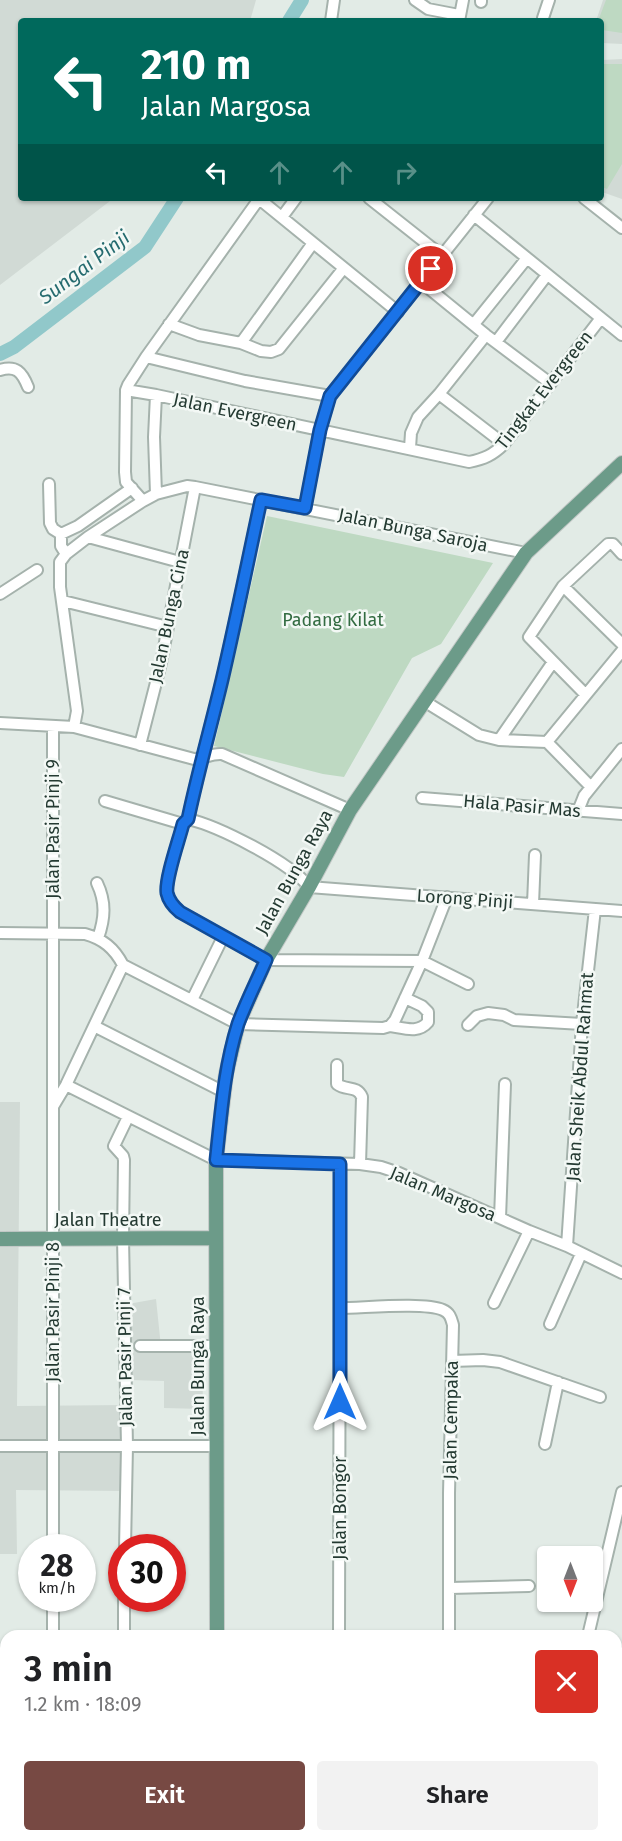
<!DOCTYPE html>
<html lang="en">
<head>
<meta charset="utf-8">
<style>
  body { margin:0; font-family:"Fira Sans",sans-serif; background:#f2f2f2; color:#202124; height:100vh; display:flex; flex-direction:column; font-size:22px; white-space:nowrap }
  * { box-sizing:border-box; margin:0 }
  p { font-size:20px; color:#757577 }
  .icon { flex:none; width:33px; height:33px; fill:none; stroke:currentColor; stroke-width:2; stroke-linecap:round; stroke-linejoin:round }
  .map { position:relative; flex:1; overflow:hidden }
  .sheet { position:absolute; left:0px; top:1630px; width:622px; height:212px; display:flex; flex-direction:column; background:#fff; border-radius:18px 18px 0 0; box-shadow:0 2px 4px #0004 }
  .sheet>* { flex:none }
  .top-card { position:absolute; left:18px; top:18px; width:586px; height:183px; border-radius:6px; box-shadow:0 2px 4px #0004; background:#00695c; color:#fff; overflow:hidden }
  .needle { width:39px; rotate:180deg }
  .buttons { position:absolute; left:537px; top:1546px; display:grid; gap:12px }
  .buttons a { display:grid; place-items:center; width:66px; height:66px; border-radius:6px; background:#fff; box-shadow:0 2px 4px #0004; font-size:30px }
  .speed { position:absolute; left:18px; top:1534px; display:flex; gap:12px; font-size:30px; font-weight:700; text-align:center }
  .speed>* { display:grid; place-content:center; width:78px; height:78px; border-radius:50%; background:#fff; box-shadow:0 2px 4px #0004; line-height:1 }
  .speed small { font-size:15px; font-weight:400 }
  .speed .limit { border:9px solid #d22; background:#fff; color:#111 }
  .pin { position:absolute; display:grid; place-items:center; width:51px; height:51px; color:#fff; margin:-26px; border:3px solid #fff; border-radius:50%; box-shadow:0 2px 6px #0007 }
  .me { position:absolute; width:66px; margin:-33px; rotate:0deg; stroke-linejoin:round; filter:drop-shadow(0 0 4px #0008) }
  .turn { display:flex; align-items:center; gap:21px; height:126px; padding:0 24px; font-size:27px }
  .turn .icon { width:78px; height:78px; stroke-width:2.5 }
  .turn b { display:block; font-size:42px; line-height:51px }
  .lanes { display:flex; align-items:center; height:57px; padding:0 24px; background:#0003; justify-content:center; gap:30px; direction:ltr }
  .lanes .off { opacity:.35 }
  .round { display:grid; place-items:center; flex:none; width:63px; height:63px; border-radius:6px; background:#f2f2f2 }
  .overview { display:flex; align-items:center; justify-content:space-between; height:102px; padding:0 24px }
  h1 { font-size:36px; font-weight:600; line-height:45px }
  .button { display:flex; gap:12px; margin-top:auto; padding:12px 24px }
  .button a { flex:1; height:69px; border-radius:6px; background:#774943; color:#fff; font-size:24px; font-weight:600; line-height:69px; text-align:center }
  .button a+a { background:#f2f2f2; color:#202124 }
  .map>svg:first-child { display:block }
  .built { fill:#d1dad5 }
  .green { fill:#bed9c2 }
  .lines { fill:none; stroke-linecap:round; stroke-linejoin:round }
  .river { stroke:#91c8ca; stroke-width:14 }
  .minor-casing { stroke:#a5b2ac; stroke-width:14 }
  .major-casing { stroke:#c2c8c6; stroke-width:16 }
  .minor { stroke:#fff; stroke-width:10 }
  .major { stroke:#6c9b89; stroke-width:14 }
  .route-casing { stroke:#114b97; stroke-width:15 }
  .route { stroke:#1a73e8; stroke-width:10 }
  .labels { text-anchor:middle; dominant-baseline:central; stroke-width:5; stroke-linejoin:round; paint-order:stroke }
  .street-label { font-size:18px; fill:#243a32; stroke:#f3f8f5 }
  .park-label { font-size:18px; fill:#336c42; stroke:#f3f8f5 }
  .water-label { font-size:20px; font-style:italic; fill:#256b6f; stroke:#f3f8f5 }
</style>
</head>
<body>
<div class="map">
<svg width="622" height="1841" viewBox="0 0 622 1841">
  <rect width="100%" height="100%" fill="#e2ebe6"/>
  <path class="built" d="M 0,0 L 256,0 L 250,21 L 21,21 L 21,198 L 114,198 L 0,285 Z
    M 603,0 L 622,0 L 622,44 L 602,43 L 602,21 L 596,21 Z
    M 622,59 L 622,199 L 602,192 L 602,60 Z
    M 0,1102 L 20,1102 L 17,1406 L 127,1405 L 126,1491 L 16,1490 L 17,1554 L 0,1554 Z
    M 156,1299 L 161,1347 L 202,1347 L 203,1409 L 164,1408 L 164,1381 L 130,1380 L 128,1304 Z
    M 616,1663 L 622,1663 L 622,1841 L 428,1841 L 428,1836 L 616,1836 Z"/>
  <path class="green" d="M 606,0 L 622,0 L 622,33 L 602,30 L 602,21 L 598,21 Z
    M 602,64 L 622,64 L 622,164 L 607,189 L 602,187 Z
    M 267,516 L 493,563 L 441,644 L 412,658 L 344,777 L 323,774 L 214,746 Z"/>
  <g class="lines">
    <path class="river" d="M 289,21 L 302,0
      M 0,354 L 14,347 L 145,247 L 177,198"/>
    <defs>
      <path id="minor" d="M 415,0 L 428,9 L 459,15
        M 481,2 L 481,0
        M 543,18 L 549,0
        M 331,21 L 334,0
        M 459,21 L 463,0
        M 258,198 L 398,312
        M 369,198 L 441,255
        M 584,198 L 622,228
        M 474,215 L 622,335
        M 282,217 L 296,198
        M 421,282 L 486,335 L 550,383
        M 169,324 L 199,335 L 241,343 L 261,351 L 271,352 L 279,349 L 343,269
        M 474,324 L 527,258
        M 496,342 L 547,275
        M 241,343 L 313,243
        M 146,357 L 245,381 L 330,396
        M 0,370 C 16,365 22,372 28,387
        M 126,390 L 156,395 L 469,462 C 484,459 493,455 504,444 L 601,318
        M 439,394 L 504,444
        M 410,448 L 411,433 L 418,417 L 439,394 L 486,335
        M 49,484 L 50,523 L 53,529 L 61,534
        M 156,494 L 154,437 L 156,395
        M 261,500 C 248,560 236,620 222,680 C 211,726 198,772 188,819 L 183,824 C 179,840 165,879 167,893 C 169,902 174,907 180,912 L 266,960 L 422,961 L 468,984
        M 143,501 L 126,482 L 125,472 L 126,390 L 128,385 L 146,357 L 259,199
        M 305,508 L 320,430 L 330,396 L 488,198
        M 88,537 L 180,562
        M 66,554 L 61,546 L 61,534 L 78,526 L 132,488
        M 622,554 L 613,544 L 608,544 L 563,586 L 622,644
        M 563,586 L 529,637 L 585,694
        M 0,594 L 37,570
        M 63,601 L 168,627
        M 424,701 L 479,735 L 499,740 L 547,742 L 622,651
        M 0,723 L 74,727 L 194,759 C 204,759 211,753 222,754 L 350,810
        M 53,726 L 53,1548
        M 74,727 L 77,711 L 60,587 L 60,562 L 66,554 L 88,537 L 143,501 L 156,494 L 187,486 L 195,487 L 526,553
        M 499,740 L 553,662
        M 547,742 L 591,787
        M 140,745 L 161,663 L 195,487
        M 422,798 L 622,814
        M 105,801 L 183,824
        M 578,811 L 584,796 L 622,749
        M 188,819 C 218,826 290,862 309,887 L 622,911
        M 97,883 C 106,902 105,918 98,938
        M 533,904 L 535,855
        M 0,933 L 85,934 C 103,939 114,948 123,965 L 238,1024 L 383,1028 L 390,1026 L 395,1020 L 422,961 L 447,897
        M 192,1000 L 223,937
        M 468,1025 L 477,1016 L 488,1013 L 504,1015 L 514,1020 L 582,1024
        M 94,1026 L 224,1092
        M 390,1026 C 404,1028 418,1034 428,1022 L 428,1012 L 422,1006 L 405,998
        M 337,1065 L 337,1084 C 346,1091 357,1085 362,1097 L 360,1164
        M 66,1085 L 216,1160 L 360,1164 L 381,1167 L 399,1173 L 529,1231 L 567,1246 L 622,1273
        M 54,1105 L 66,1085 L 123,965
        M 500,1218 L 505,1084
        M 567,1246 L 582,1024 L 595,909
        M 494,1303 L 529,1231
        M 340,1308 C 364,1308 424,1302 443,1310 C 450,1313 451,1318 453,1325 L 449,1493 L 449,1636
        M 550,1324 L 581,1254
        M 140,1346 L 216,1346
        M 452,1361 L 483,1360 L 500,1362 L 600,1397
        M 545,1444 L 558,1382
        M 0,1446 L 216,1446
        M 125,1548 L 127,1446 L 123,1238 L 124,1160 L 123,1156 L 114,1146 L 128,1117
        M 450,1588 L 529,1586
        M 53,1636 L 53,1599
        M 124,1636 L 124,1599
        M 339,1636 L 340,1164
        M 588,1636 L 622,1492
        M 0,1738 L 6,1738
        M 0,1808 L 6,1808
        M 216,1836 L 216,1841
        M 443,1836 L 478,1841
        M 424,1841 L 425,1836
        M 542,1841 L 542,1836"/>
      <path id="major" d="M 0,1239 L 216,1238
        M 217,1636 L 216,1160 L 226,1074 L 238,1024 L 266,960 L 309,887 L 350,810 L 526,553 L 622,463
        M 616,1654 L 622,1654
        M 0,1657 L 6,1657"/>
    </defs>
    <use href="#minor" class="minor-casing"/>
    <use href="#major" class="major-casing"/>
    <use href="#minor" class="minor"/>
    <use href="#major" class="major"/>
  </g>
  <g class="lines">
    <defs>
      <path id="route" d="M 340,1402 L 340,1164 L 216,1160 C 221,1115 224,1068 238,1024 C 246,1002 257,981 266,960 L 180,912 C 174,907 169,902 167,893 C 165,879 179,840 183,824 L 188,819 C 198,772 211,726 222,680 C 236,620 248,560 261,500 L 305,508 L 320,430 L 330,396 L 431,269"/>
    </defs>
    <use href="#route" class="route-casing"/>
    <use href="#route" class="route"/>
  </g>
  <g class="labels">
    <g class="street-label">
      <text transform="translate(544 390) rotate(-52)">Tingkat Evergreen</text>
      <text transform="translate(235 412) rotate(12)">Jalan Evergreen</text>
      <text transform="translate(413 530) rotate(12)">Jalan Bunga Saroja</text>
      <text transform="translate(169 616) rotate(-78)">Jalan Bunga Cina</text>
      <text transform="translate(522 806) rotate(5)">Hala Pasir Mas</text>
      <text transform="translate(53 829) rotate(-90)">Jalan Pasir Pinji 9</text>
      <text transform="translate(294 872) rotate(-61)">Jalan Bunga Raya</text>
      <text transform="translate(465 899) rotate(4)">Lorong Pinji</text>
      <text transform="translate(580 1077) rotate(-86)">Jalan Sheik Abdul Rahmat</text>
      <text transform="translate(443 1194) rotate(23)">Jalan Margosa</text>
      <text x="108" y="1220">Jalan Theatre</text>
      <text transform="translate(53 1312) rotate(-90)">Jalan Pasir Pinji 8</text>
      <text transform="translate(125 1357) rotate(-91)">Jalan Pasir Pinji 7</text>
      <text transform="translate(198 1366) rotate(-90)">Jalan Bunga Raya</text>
      <text transform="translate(451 1420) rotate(-89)">Jalan Cempaka</text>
      <text transform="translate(340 1508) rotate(-90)">Jalan Bongor</text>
    </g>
    <g class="park-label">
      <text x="333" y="620">Padang Kilat</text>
    </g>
    <g class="water-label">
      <text transform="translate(84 267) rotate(-37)">Sungai Pinji</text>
    </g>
  </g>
</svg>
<div class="buttons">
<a><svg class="needle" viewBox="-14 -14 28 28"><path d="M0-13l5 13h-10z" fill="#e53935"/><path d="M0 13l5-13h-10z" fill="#757577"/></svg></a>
</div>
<div class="speed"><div>28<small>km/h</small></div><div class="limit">30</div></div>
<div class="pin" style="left:431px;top:269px;background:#d93025"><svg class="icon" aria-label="arrive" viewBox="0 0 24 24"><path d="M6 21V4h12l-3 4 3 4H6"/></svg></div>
<svg class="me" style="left:340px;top:1402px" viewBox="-20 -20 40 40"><path d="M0-17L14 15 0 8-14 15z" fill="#1a73e8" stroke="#fff" stroke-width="4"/></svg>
<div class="top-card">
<div class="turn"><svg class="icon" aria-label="left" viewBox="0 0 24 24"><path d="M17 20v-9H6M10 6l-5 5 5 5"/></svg><div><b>210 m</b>Jalan Margosa</div></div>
<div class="lanes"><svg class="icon" aria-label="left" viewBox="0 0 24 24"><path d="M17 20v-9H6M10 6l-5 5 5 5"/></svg><svg class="icon off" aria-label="ahead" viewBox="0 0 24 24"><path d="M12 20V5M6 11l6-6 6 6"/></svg><svg class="icon off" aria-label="ahead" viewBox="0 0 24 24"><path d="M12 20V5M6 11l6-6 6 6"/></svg><svg class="icon off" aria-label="right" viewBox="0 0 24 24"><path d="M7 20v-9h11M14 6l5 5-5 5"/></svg></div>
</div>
<section class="sheet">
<div class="overview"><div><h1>3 min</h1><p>1.2 km · 18:09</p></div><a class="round" style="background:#d93025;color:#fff"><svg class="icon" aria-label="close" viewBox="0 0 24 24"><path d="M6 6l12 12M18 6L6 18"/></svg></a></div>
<div class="button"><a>Exit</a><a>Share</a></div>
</section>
</div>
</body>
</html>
